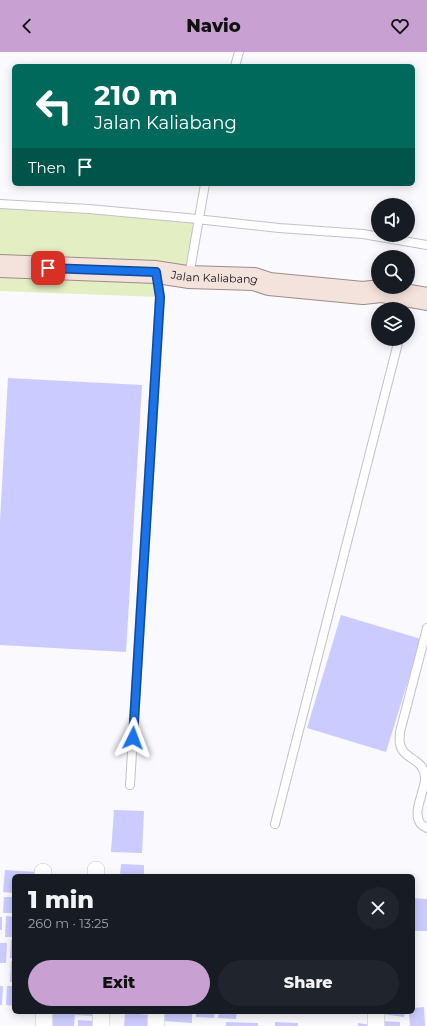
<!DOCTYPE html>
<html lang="en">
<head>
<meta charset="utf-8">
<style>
  body { margin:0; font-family:Montserrat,sans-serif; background:#20242c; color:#f1f3f6; height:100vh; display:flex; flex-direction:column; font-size:15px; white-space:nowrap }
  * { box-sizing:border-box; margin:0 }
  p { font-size:13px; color:#9ea1a6 }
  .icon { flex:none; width:22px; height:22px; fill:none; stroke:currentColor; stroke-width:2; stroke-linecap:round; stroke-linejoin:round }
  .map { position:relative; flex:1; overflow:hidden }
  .panel { position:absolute; left:12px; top:822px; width:403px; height:140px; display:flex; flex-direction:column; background:#171b24; border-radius:6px; box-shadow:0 2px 10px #0003 }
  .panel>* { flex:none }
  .banner { position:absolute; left:12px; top:12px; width:403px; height:122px; border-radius:6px; box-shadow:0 2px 10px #0003; background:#00695c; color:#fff; overflow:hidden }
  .buttons { position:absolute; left:371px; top:146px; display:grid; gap:8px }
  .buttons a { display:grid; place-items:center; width:44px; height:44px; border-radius:50%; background:#171b24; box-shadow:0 2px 10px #0003; font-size:20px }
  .pin { position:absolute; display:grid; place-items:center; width:34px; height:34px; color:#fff; margin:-17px; border-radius:8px; box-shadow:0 2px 6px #0006 }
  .me { position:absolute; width:44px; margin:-22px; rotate:3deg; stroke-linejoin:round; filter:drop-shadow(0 0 3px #0008) }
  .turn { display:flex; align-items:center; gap:14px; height:84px; padding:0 16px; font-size:18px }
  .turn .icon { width:52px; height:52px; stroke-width:2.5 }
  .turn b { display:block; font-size:28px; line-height:34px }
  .then { display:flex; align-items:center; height:38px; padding:0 16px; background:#0003; gap:8px; font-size:15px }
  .round { display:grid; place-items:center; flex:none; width:42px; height:42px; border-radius:21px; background:#20242c }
  .summary { display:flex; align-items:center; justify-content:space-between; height:68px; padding:0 16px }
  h1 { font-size:24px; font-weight:800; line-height:30px }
  .action { display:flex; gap:8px; margin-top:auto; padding:8px 16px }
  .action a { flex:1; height:46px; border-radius:24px; background:#c8a1d2; color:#111; font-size:16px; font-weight:800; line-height:46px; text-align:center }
  .action a+a { background:#20242c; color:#f1f3f6 }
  header { display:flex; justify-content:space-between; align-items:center; height:52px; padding:0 16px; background:#c8a1d2; color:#111; font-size:18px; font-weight:800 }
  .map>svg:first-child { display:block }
  .green { fill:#e3eec2 }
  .building { fill:#cbcbff }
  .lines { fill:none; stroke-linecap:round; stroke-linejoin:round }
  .service-casing { stroke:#c0c1cd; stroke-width:10 }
  .minor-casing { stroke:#c0c1cd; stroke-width:18 }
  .primary-casing { stroke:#9e8c88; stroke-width:24 }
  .service { stroke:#fff; stroke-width:8 }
  .minor { stroke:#fff; stroke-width:17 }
  .primary { stroke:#f4e3dd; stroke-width:22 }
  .route-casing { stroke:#114b97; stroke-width:10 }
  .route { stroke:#1a73e8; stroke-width:7 }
  .labels { text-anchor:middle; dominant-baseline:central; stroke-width:3.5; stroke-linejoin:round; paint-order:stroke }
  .street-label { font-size:11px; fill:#0e0e12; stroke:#f9f9fe }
</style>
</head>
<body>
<header><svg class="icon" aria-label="back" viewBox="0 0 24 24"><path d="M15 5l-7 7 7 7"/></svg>Navio<svg class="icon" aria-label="heart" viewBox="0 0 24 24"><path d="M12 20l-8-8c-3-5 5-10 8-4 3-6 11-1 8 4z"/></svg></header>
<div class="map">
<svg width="427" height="974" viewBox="0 0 427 974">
  <rect width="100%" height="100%" fill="#f9f9fe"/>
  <path class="green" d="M 0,152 L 198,168 L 188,225 L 156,220 L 160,245 L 0,239 Z"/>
  <path class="building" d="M 8,326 L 142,333 L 126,600 L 0,593 L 0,469 Z
    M 341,563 L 421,587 L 386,700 L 307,676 Z
    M 114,758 L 144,759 L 142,801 L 111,800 Z
    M 121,812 L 144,813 L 144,824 L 120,824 Z
    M 5,818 L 37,820 L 37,824 L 14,824 L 14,841 L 3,840 Z
    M 4,845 L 14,845 L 14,861 L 3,861 Z
    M 413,846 L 427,847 L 427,879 L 413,879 Z
    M 6,864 L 14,865 L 14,885 L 5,885 Z
    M 0,865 L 2,865 L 2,878 L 0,878 Z
    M 11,888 L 14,888 L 14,906 L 10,906 Z
    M 0,891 L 7,891 L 6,911 L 0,911 Z
    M 11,909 L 14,909 L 14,930 L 10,930 Z
    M 0,934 L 3,934 L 2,953 L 0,953 Z
    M 7,934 L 14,934 L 14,954 L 6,953 Z
    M 424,955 L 425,974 L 410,974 L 409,960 L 413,960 L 413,956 Z
    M 51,960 L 75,960 L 74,974 L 50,974 Z
    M 75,960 L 95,960 L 95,964 L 75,963 Z
    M 107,960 L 123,960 L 123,962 L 107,962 Z
    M 163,960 L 192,960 L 192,971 L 163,969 Z
    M 196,960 L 215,960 L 214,966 L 196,965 Z
    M 219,960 L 237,960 L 236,967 L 218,966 Z
    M 383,960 L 405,960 L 404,965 L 382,962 Z
    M 125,961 L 151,963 L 150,974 L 124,974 Z
    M 78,968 L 94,969 L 94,974 L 78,974 Z
    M 380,969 L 400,970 L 400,974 L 380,974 Z
    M 226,970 L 258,971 L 258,974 L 226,974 Z
    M 275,970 L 298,971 L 298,974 L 275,974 Z
    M 358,971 L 371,973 L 370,974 L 358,974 Z"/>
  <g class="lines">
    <defs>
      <path id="service" d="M 235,14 L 239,0
        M 0,152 L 89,157 L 187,166 L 279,176 L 363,182 L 427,193
        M 189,224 L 205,132
        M 427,576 L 400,680 C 400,683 399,688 400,692 C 403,708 424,706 425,725 C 426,738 412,758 420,771 C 421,773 425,775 427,776
        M 130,733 L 160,245 L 156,221
        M 275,772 L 399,287"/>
      <path id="minor" d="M 96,818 L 96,824
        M 43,820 L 43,824
        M 44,960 L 44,974
        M 101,960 L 101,974
        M 156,960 L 156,974
        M 376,974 L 376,960"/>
      <g id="primary">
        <path id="s1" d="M 0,214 L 156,220 L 188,225 L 254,227 L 269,232 L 363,241 L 381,239 L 427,247"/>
      </g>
    </defs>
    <use href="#service" class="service-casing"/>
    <use href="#minor" class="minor-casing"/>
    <use href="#primary" class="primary-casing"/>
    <use href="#service" class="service"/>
    <use href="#minor" class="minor"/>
    <use href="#primary" class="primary"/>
  </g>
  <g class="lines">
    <defs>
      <path id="route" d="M 48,216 L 156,220 L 160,245 L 133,686"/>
    </defs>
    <use href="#route" class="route-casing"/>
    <use href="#route" class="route"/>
  </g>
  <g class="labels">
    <g class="street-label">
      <text stroke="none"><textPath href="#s1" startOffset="215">Jalan Kaliabang</textPath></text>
    </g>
  </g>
</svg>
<div class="buttons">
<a><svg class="icon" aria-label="sound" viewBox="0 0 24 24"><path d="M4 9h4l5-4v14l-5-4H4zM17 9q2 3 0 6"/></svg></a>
<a><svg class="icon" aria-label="search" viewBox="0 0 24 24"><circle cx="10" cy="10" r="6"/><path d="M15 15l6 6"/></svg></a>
<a><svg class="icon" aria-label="layers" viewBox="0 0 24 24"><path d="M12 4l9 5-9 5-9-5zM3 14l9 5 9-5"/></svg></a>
</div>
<div class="pin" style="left:48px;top:216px;background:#d93025"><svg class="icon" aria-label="arrive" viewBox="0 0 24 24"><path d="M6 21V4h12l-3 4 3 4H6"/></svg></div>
<svg class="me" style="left:133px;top:686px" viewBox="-20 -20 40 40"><path d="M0-17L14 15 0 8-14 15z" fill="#1a73e8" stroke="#fff" stroke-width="4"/></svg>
<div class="banner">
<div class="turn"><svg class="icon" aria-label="left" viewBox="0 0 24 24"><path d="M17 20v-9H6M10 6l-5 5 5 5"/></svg><div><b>210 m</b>Jalan Kaliabang</div></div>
<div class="then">Then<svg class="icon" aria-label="arrive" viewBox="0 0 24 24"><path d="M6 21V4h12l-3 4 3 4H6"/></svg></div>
</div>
<section class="panel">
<div class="summary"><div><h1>1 min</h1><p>260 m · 13:25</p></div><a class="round"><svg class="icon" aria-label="close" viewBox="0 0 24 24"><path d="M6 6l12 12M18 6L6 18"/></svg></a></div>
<div class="action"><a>Exit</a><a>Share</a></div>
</section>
</div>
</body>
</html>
